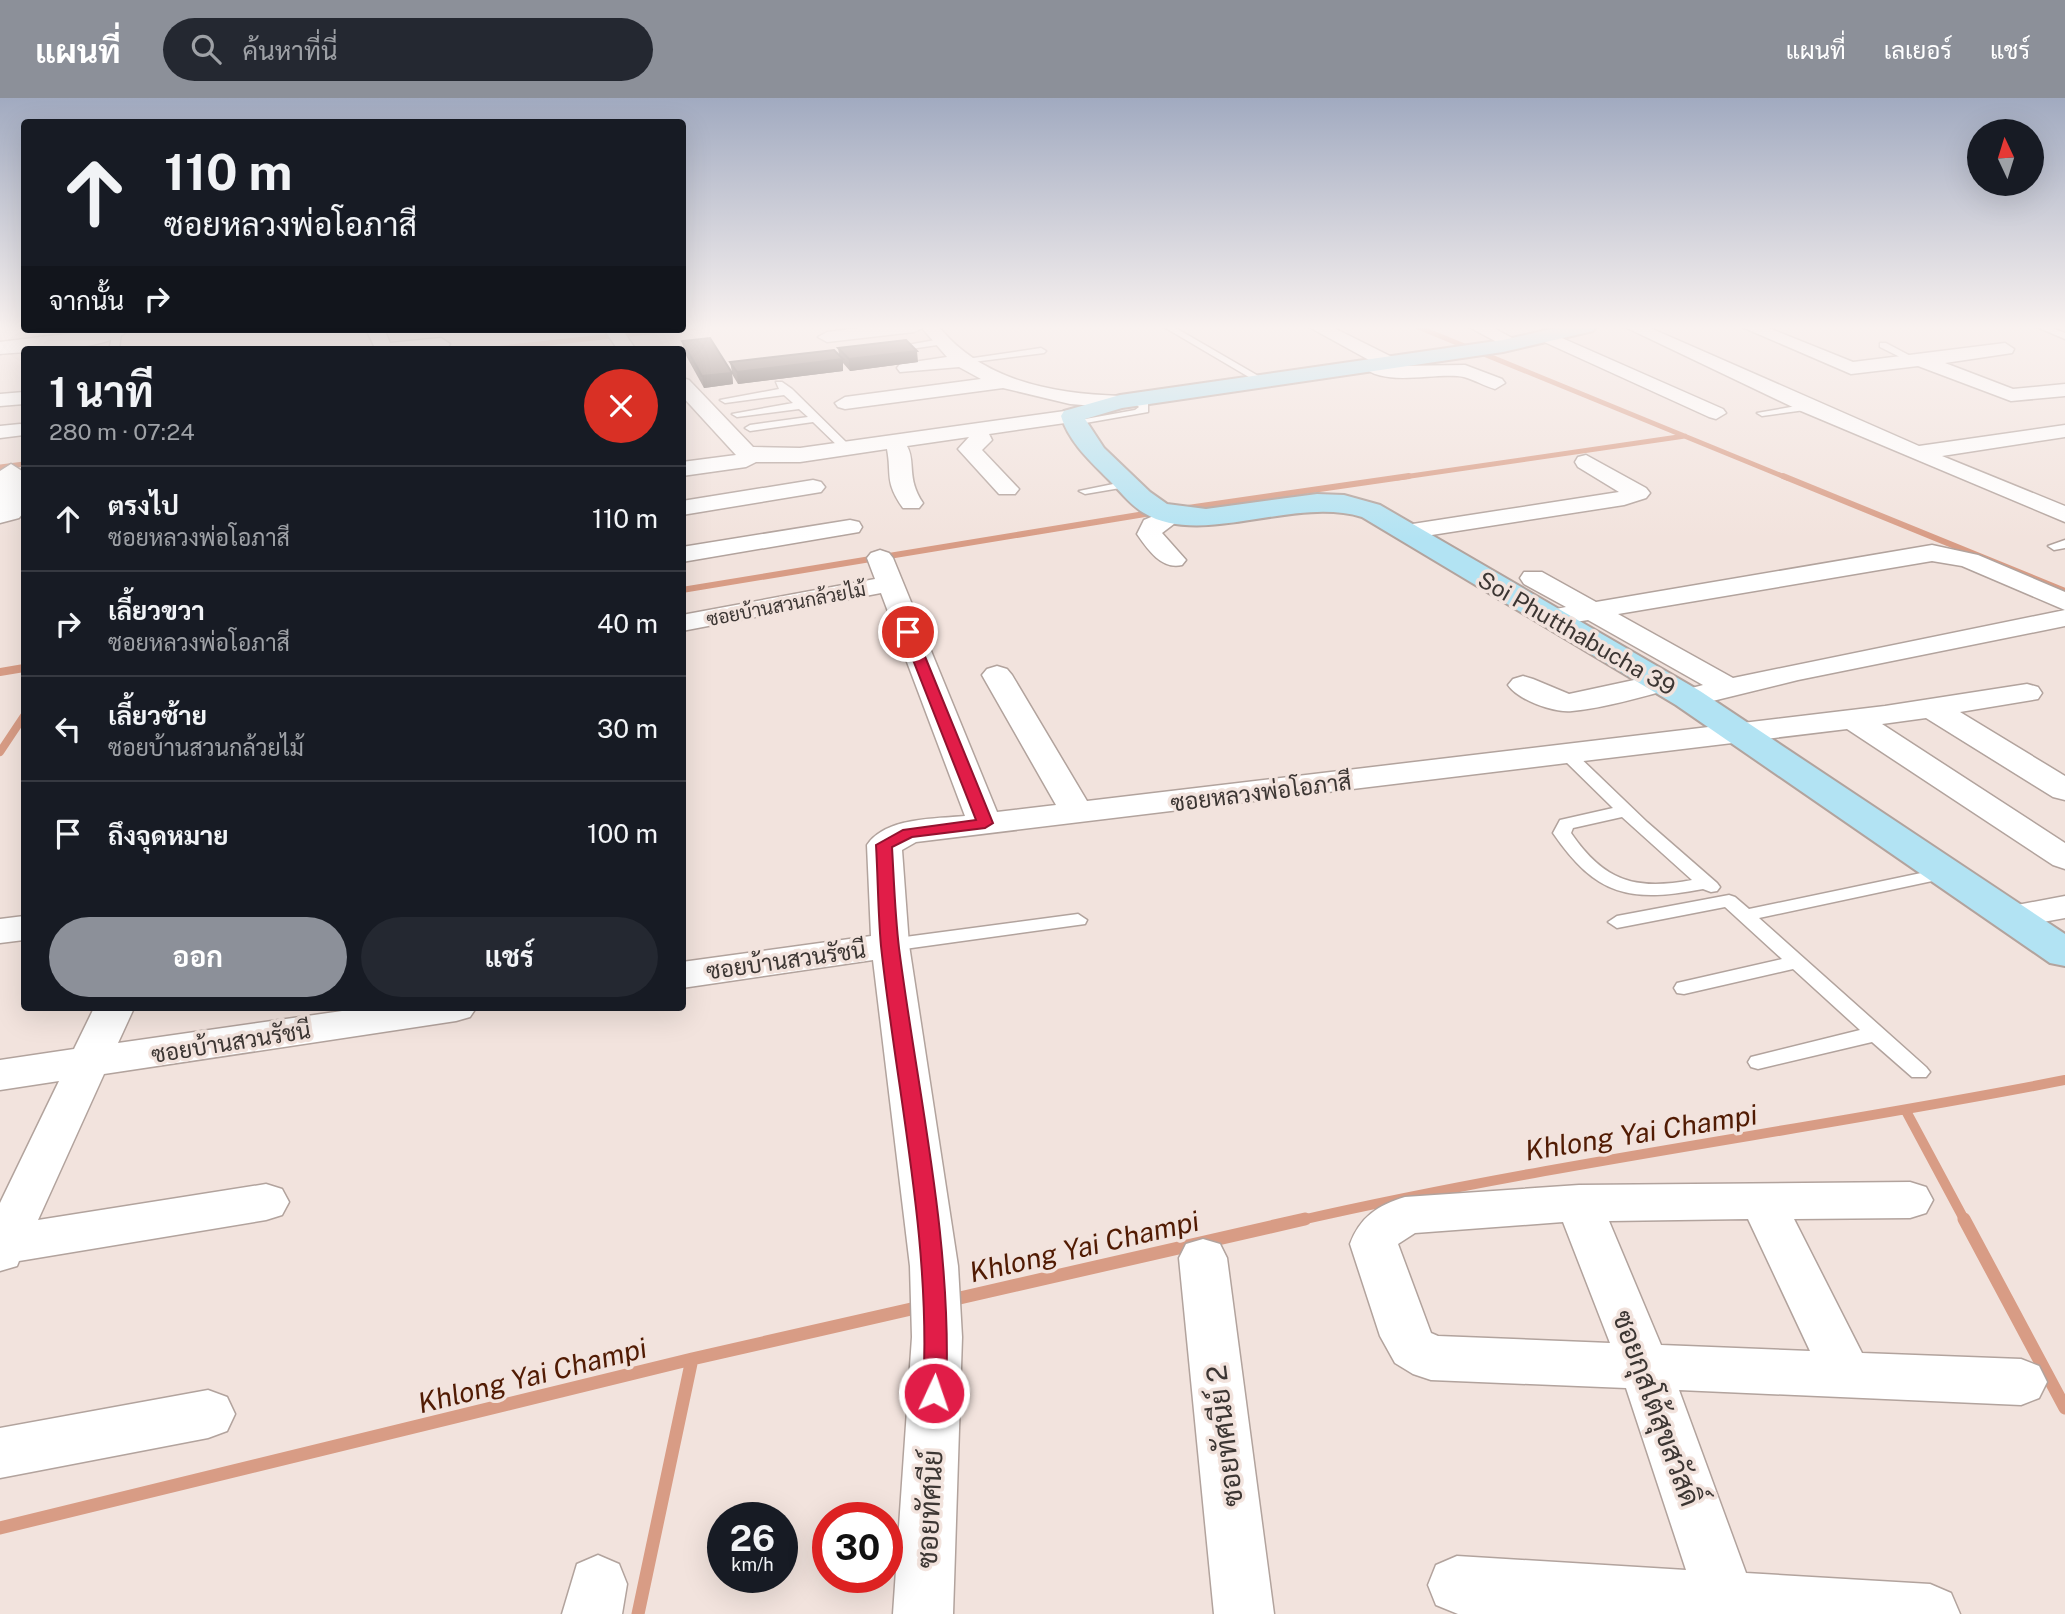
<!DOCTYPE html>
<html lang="th">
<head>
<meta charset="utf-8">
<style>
  body { margin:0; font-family:"Public Sans",Sarabun,sans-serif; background:#242831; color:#f1f3f6; height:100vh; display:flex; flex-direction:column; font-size:26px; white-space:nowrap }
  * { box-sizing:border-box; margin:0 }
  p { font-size:23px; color:#9ea1a6 }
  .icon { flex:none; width:38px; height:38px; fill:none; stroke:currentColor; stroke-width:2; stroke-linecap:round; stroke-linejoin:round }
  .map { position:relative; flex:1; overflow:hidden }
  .side { position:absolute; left:21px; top:248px; width:665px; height:665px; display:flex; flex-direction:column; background:#171b24; border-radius:7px; box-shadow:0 7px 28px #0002 }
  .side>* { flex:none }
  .guide { position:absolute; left:21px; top:21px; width:665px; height:214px; border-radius:7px; box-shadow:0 7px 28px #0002; background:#171b24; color:#f1f3f6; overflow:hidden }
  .needle { width:46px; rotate:356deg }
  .buttons { position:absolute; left:1967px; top:21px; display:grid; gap:14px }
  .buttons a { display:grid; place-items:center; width:77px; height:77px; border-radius:50%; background:#171b24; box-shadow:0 7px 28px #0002; font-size:35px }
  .speed { position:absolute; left:707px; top:1404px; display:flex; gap:14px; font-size:35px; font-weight:700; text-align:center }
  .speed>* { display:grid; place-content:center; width:91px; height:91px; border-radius:50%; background:#171b24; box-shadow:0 7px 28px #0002; line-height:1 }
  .speed small { font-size:18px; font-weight:400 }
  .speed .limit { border:10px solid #d22; background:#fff; color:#111 }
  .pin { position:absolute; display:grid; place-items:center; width:60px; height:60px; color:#fff; margin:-30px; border:4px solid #fff; border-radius:50%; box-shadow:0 2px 7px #0007 }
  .me { position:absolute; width:77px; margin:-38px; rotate:3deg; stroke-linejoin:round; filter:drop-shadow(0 0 5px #0008) }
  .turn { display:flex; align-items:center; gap:24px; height:147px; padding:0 28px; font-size:32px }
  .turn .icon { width:91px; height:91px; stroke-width:2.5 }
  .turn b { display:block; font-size:49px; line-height:60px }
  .then { display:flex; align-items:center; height:66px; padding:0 28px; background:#0003; gap:14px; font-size:26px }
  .round { display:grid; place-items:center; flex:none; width:74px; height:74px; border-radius:37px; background:#242831 }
  .headline { display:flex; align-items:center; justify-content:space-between; height:119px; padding:0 28px }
  h1 { font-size:42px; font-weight:700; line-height:52px }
  .cta { display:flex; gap:14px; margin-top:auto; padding:14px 28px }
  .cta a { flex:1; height:80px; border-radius:42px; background:#8c9099; color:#fff; font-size:28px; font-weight:700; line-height:80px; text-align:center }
  .cta a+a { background:#242831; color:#f1f3f6 }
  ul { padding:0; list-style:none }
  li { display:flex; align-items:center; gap:21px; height:105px; padding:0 28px; border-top:2px solid #363941 }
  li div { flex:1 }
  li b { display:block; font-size:26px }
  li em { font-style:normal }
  header { display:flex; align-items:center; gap:42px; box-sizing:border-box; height:98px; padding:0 35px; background:#8c9099; color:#fff }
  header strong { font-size:33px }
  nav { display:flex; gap:38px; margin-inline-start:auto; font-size:24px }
  .search { width:490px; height:63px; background:#242831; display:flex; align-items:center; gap:18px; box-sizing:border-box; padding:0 24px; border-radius:38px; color:#9ea1a6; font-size:26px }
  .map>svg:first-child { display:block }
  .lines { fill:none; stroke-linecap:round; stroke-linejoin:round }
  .stream-far4 { stroke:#d89c85; stroke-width:5 }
  .stream-far3 { stroke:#d89c85; stroke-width:6 }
  .stream-far2 { stroke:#d89c85; stroke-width:8 }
  .stream-far1 { stroke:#d89c85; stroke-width:10 }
  .stream { stroke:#d89c85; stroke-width:13 }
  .lane-casing { stroke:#b2a39d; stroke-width:3 }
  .street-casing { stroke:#b2a39d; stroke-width:3 }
  .secondary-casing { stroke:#b2a39d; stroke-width:4 }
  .lane { fill:#fff; fill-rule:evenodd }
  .street { fill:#fff; fill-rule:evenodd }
  .secondary { fill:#b2e3f3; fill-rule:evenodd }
  .wall { fill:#483d39 }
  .shaded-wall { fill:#3b322e }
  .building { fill:#544742; stroke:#3b322e; stroke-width:2 }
  .route { fill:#e11d48; stroke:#92132f; stroke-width:2 }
  .labels { text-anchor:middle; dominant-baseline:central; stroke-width:7; stroke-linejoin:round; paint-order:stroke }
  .far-street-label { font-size:19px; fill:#3c3633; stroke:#f2e3dd }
  .street-label { font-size:23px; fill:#3c3633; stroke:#f2e3dd }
  .near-water-label { font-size:28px; font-style:italic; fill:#511b03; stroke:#f2e3dd }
  .near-street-label { font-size:28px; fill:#3c3633; stroke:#f2e3dd }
</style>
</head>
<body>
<header>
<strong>แผนที่</strong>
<div class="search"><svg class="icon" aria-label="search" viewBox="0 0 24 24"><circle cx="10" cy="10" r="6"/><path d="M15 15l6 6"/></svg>ค้นหาที่นี่</div>
<nav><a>แผนที่</a><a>เลเยอร์</a><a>แชร์</a></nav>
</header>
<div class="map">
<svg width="2065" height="1516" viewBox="0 0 2065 1516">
  <rect width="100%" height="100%" fill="#f2e3dd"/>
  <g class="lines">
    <path class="stream-far4" d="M 1418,229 L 1787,380
      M 682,230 L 696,229
      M 484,252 L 677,231
      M 0,369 L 24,366
      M 1397,380 L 1685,338"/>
    <path class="stream-far3" d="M 1783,378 L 2065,493
      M 1181,411 L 1409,378
      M 682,492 L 1157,414
      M 21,571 L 24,570"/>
    <path class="stream-far2" d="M 0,574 L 24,570
      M 0,654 L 24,618"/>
    <path class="stream-far1" d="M 1906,1013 L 1965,1123
      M 1297,1123 C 1551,1065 1810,1032 2065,982"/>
    <path class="stream" d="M 1964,1121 L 2065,1310
      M 951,1202 L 1305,1121
      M 0,1430 L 692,1261 L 920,1209
      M 638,1516 L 692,1261"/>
    <defs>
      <path id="lane" d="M 1164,229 L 1174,229 L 1267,283 L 1259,285 Z
        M 2037,229 L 2049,229 L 2065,235 L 2065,241 Z
        M 117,231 L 121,234 L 119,252 L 109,252 L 113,234 Z
        M 941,241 L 944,242 L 944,246 L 890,254 L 885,251 Z
        M 1880,245 L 1886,245 L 1920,263 L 1912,265 L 1880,249 Z
        M 1041,250 L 1046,253 L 1044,255 L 965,265 L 960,262 Z
        M 776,284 L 782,284 L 792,291 L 850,348 L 850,352 L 842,352 L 813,324 L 750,333 L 745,330 L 750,327 L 808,319 L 799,311 L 737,319 L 732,316 L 793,305 L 784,297 L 725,305 L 720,302 L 779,291 Z
        M 1136,298 L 1148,306 L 1148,314 L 1074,327 L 1069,324 L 1135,312 L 1139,309 L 1131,301 Z
        M 1808,306 L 1813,309 L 1812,311 L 1762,318 L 1757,315 Z
        M 1128,383 L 1132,384 L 1132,388 L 1085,396 L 1079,393 Z
        M 2065,442 L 2065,450 L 2054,452 L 2048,448 Z
        M 1567,651 L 1573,653 L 1647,724 L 1717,785 L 1720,789 L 1717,793 L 1711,794 L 1703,791 C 1630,805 1596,798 1553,735 L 1560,722 L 1613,710 L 1561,659 L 1559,656 ZM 1622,719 L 1692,782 C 1635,793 1604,783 1571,735 L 1573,730 Z
        M 1945,770 L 1954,775 L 1951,779 L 1759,820 L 1926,969 L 1930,974 L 1926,979 L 1912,979 L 1872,944 L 1758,971 L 1751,969 L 1748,964 L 1751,959 L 1860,932 L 1793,871 L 1684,896 L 1677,895 L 1674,890 L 1677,885 L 1782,861 L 1725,809 L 1617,830 L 1608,824 L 1617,818 L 1729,797 L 1735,799 L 1749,811 Z
        M 1078,816 L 1087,822 L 1085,826 L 890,853 L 881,847 L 890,841 Z"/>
      <path id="street" d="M 868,229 L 939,229 C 983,283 1053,296 1120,298 L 1130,304 L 1120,310 L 1070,306 L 1003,290 L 845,311 L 838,309 L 835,305 L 845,299 L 981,281 L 959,269 L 900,274 L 897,270 L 900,266 L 947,259 L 922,230 L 914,234 L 827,244 L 818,239 L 827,234 Z
        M 1309,229 L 1332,229 L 1396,261 L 1397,268 L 1465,267 L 1502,281 L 1505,285 L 1495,291 C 1484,288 1475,282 1464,279 C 1438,273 1382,291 1362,267 L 1369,262 Z
        M 1469,229 L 1492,229 L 1523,246 L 1520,250 L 1508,250 Z
        M 1625,229 L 1648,229 L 1919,348 L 2065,327 L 2065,339 L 1942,358 L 2065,408 L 2065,424 L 1801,313 Z
        M 1742,229 L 1766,229 L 1853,264 L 2005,245 L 2014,251 L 2012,255 L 1945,265 L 2013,291 L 2065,286 L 2065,298 L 2011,303 L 1918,268 L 1851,276 Z
        M 106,231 L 129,231 C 111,253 27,253 0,256 L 0,244 Z
        M 366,231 L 384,231 L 390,245 L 441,240 L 450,246 L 447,250 L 376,252 Z
        M 604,231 L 622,231 L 636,252 L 618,252 Z
        M 1546,233 L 1723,311 L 1726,315 L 1716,321 L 1709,319 L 1540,242 L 1537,238 Z
        M 682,280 L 689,282 L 753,349 L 800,350 L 1072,312 L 1082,318 L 1072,324 L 989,336 L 992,342 L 982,352 L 1019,391 L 1015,396 L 999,396 L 958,351 L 969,339 L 907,348 C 916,364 906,380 923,405 L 919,410 L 903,410 C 884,383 892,377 887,351 L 800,364 L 756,364 L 746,369 L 682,378 L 682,364 L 736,357 L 682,298 Z
        M 24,294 L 24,306 L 0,308 L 0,296 Z
        M 20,326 L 24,327 L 24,337 L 0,340 L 0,328 Z
        M 1586,357 L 1646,390 L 1650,395 L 1646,400 L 1624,407 L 1406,441 L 1397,439 L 1394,434 L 1397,429 L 1406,427 L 1619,394 L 1578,369 L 1575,364 L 1578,359 Z
        M 11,366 L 22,373 L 23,415 L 19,420 L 0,425 L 0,373 Z
        M 813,382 L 821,384 L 825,389 L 821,394 L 682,417 L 682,403 Z
        M 1175,409 L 1183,411 L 1187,416 L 1162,435 L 1186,462 L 1182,467 C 1162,472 1148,452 1137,436 L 1144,422 Z
        M 850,422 L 859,424 L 862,429 L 859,434 L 682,464 L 682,449 Z
        M 1932,447 L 1978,457 L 2065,494 L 2065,528 L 1798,582 L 1688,609 L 1677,606 L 1673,600 L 1677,594 L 1703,587 L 1588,522 L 1550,528 L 1540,526 L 1536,520 L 1540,514 L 1566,509 L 1524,486 L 1520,480 L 1524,474 L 1542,474 L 1596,504 ZM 1932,463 L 1962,468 L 2065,512 L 1733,580 L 1618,516 Z
        M 880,452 L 889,455 L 893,460 L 997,714 L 1056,707 L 982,577 L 987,571 L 997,568 L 1007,571 L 1012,577 L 1087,703 L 1885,608 L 2027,586 L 2038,589 L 2042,595 L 2038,601 L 1960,614 L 2065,678 L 2065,702 L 2053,699 L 1926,620 L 1882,626 L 2065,745 L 2065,771 L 2053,767 L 1847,631 L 916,744 L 902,752 L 909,847 L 958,1168 L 962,1239 L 953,1516 L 893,1516 L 912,1239 L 910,1168 L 873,862 L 682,890 L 682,864 L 871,838 L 867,747 C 886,719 935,721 965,718 L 881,495 L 682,533 L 682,517 L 875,481 L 867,460 L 871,455 Z
        M 1662,576 L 1672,579 L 1677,585 L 1672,591 C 1640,599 1605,610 1572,613 C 1554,615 1518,602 1508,587 L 1513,581 L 1523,578 L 1533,581 L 1569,596 Z
        M 2065,798 L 2065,820 L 2009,830 L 1996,827 L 1991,819 L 1996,811 Z
        M 24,818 L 24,842 L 0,845 L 0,821 Z
        M 94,910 L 134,910 L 118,945 L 363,910 L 476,910 L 470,919 L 456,923 L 104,976 L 38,1122 L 266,1086 L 282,1091 L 289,1104 L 282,1117 L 266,1122 L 19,1163 L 17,1168 L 0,1173 L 0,1105 L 59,983 L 0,992 L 0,962 L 74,951 Z
        M 1910,1084 L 1926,1089 L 1933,1102 L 1926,1115 L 1910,1120 L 1794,1121 L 1862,1255 L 2021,1261 L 2039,1268 L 2047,1284 L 2039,1300 L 2021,1307 L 1679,1292 L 1746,1475 L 1930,1486 L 1951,1495 L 1960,1516 L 1458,1516 L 1436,1507 L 1428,1487 L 1436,1467 L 1457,1458 L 1686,1472 L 1626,1290 L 1431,1282 L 1413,1276 L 1395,1265 L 1380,1238 L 1350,1146 C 1360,1119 1378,1107 1405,1099 L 1579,1087 ZM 1748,1121 L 1810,1253 L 1661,1247 L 1609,1123 ZM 1563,1124 L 1610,1245 L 1438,1238 L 1431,1235 L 1398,1146 L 1415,1135 Z
        M 1203,1141 L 1220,1146 L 1227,1160 L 1274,1516 L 1214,1516 L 1179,1160 L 1186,1146 Z
        M 208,1292 L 227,1299 L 235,1316 L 227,1333 L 208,1340 L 0,1380 L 0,1330 Z
        M 598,1457 L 619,1466 L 627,1486 L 622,1516 L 562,1516 L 577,1466 Z"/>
      <path id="secondary" d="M 1560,229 L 1596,229 L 1593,233 L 1503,254 L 1122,310 L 1085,321 L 1104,350 L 1150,394 L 1167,406 L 1206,411 L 1317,396 L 1344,397 L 1380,407 L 1700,593 L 2065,836 L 2065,868 L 2050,865 L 1676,607 L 1362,419 C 1293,398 1202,450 1144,415 C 1130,407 1120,393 1109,382 C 1090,363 1069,344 1061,318 L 1064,313 L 1120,297 L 1503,242 Z"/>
    </defs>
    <use href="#lane" class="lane-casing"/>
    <use href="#street" class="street-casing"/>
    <use href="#secondary" class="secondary-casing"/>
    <use href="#lane" class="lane"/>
    <use href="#street" class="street"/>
    <use href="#secondary" class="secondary"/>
  </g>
  <path class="wall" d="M 682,243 L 732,274 L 730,264 L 839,257 L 838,250 L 918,264 L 850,273 L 843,265 L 843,273 L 738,286 L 732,276 L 733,286 L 704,290 L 684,254 Z"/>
  <path class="shaded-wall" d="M 917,253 L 918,264 L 850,273 L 849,261 Z
    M 843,261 L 843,273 L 738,286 L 737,274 Z
    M 732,275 L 733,286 L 704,290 L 702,278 Z"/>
  <path class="building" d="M 710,240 L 732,275 L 702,278 L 682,243 Z
    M 906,242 L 917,253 L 849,261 L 838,250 Z
    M 834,252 L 843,261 L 737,274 L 730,264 Z"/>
  <linearGradient id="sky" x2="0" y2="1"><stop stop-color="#a1aac0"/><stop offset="0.52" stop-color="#f9f2f0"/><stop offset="1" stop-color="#f9f2f0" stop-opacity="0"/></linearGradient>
  <rect width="2065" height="441" fill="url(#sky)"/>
  <path class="route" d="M 908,530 L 915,534 L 993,725 L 985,730 L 912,739 L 892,749 C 894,783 895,817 899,850 C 918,998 953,1145 946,1295 L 943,1302 L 934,1305 L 926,1302 L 923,1295 C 932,1145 897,997 881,848 C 878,815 878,781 876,747 L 903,732 L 976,722 L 902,534 Z"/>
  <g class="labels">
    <g class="far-street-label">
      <text transform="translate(786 506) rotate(-11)">ซอยบ้านสวนกล้วยไม้</text>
    </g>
    <g class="street-label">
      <text transform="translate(1577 535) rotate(30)">Soi Phutthabucha 39</text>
      <text transform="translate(1261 694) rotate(-7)">ซอยหลวงพ่อโอภาสี</text>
      <text transform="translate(786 862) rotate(-8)">ซอยบ้านสวนรัชนี</text>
      <text transform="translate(231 944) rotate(-9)">ซอยบ้านสวนรัชนี</text>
    </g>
    <g class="near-water-label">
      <text transform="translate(1641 1034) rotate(-9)">Khlong Yai Champi</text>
      <text transform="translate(1084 1148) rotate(-13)">Khlong Yai Champi</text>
      <text transform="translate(532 1277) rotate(-14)">Khlong Yai Champi</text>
    </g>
    <g class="near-street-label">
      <text transform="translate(1657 1310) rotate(70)">ซอยกุสโต้สุขสวัสดิ์</text>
      <text transform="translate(1224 1338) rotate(-97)">ซอยทัศนีย์ 2</text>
      <text transform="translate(929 1411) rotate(-87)">ซอยทัศนีย์</text>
    </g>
  </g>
</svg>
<div class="buttons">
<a><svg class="needle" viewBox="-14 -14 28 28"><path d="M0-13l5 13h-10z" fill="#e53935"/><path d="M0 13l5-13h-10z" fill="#9ea1a6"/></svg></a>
</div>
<div class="speed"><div>26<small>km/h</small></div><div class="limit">30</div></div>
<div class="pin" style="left:908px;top:534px;background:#d93025"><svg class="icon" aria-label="arrive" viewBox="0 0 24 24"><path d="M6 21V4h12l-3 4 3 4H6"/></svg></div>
<svg class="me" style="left:934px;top:1295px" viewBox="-20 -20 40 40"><circle r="17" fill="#e11d48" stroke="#fff" stroke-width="3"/><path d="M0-11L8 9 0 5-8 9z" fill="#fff"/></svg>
<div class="guide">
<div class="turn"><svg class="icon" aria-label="ahead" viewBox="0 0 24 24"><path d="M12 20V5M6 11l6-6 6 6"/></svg><div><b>110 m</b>ซอยหลวงพ่อโอภาสี</div></div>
<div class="then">จากนั้น<svg class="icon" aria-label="right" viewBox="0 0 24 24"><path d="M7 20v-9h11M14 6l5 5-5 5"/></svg></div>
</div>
<section class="side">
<div class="headline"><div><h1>1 นาที</h1><p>280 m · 07:24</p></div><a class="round" style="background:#d93025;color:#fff"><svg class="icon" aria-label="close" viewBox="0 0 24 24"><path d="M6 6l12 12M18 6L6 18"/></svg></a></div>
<ul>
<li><svg class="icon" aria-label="ahead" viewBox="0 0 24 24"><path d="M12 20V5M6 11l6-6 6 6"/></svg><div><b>ตรงไป</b><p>ซอยหลวงพ่อโอภาสี</p></div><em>110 m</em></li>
<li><svg class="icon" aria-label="right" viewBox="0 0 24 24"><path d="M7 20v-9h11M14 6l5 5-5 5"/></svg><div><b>เลี้ยวขวา</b><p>ซอยหลวงพ่อโอภาสี</p></div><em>40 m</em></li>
<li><svg class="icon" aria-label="left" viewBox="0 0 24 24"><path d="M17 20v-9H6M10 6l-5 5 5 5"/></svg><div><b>เลี้ยวซ้าย</b><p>ซอยบ้านสวนกล้วยไม้</p></div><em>30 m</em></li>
<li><svg class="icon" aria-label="arrive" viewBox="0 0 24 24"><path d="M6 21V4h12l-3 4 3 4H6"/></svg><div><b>ถึงจุดหมาย</b></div><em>100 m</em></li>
</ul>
<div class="cta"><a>ออก</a><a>แชร์</a></div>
</section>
</div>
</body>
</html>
